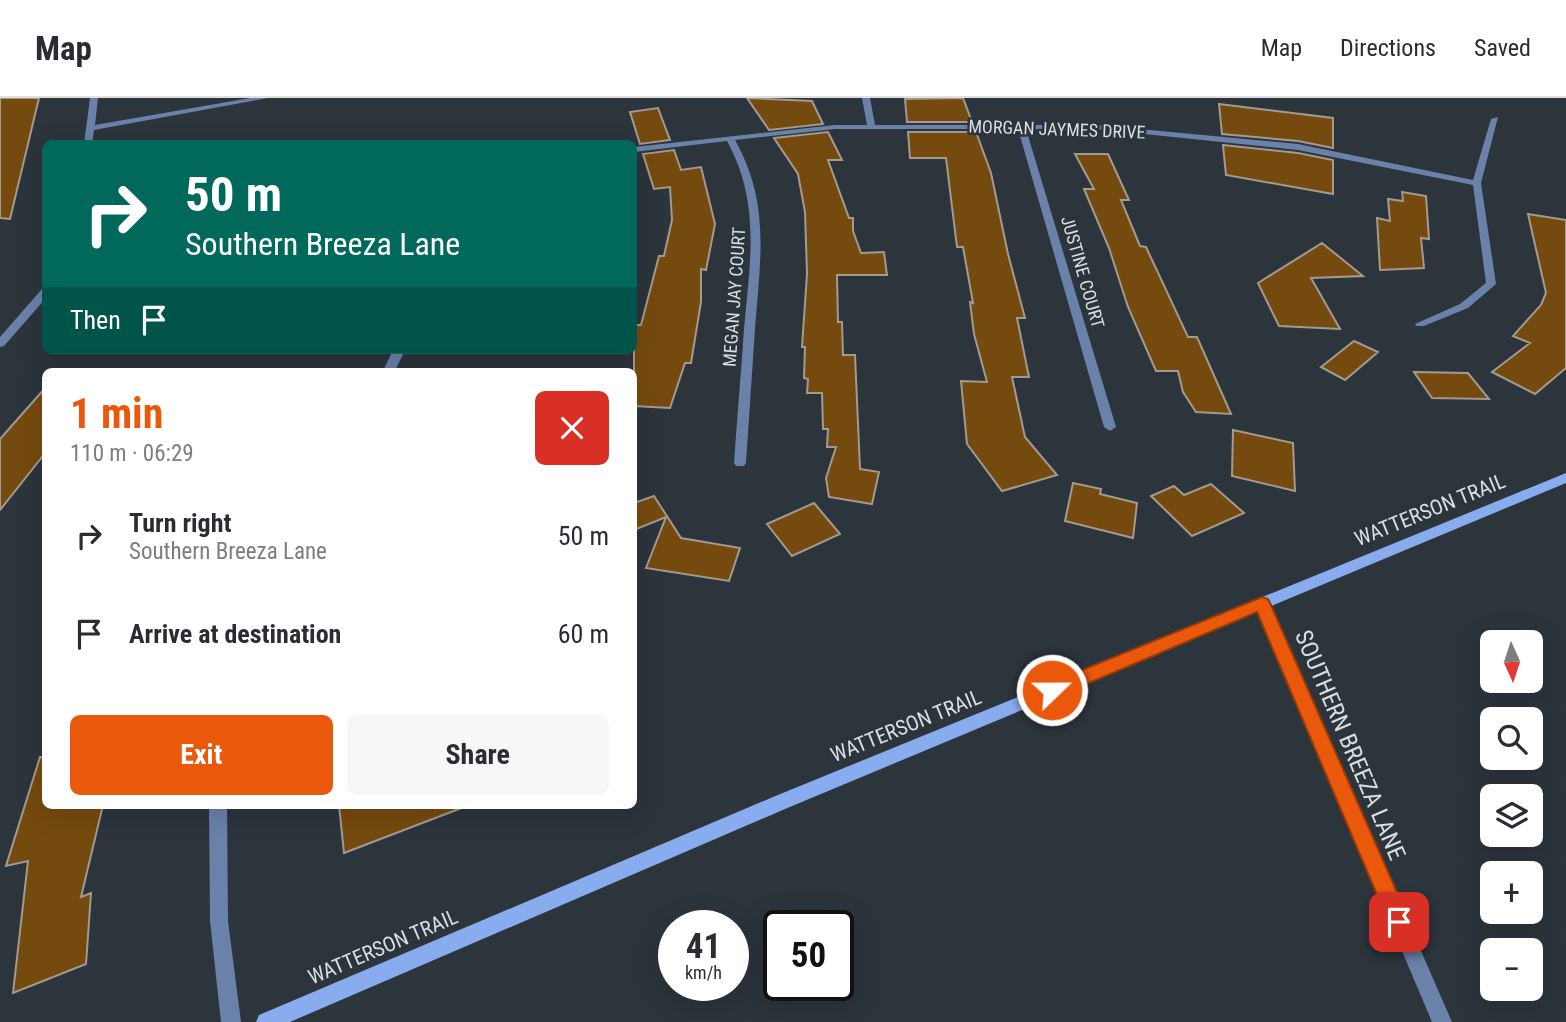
<!DOCTYPE html>
<html lang="en">
<head>
<meta charset="utf-8">
<style>
  body { margin:0; font-family:"Roboto Condensed",sans-serif; background:#f7f7f7; color:#2b2b33; height:100vh; display:flex; flex-direction:column; font-size:26px; white-space:nowrap }
  * { box-sizing:border-box; margin:0 }
  p { font-size:23px; color:#7c7c81 }
  .icon { flex:none; width:38px; height:38px; fill:none; stroke:currentColor; stroke-width:2; stroke-linecap:round; stroke-linejoin:round }
  .map { position:relative; flex:1; overflow:hidden }
  .side { position:absolute; left:42px; top:270px; width:595px; height:441px; display:flex; flex-direction:column; background:#fff; border-radius:10px; box-shadow:0 7px 28px #0002 }
  .side>* { flex:none }
  .hud { position:absolute; left:42px; top:42px; width:595px; height:214px; border-radius:10px; box-shadow:0 7px 28px #0002; background:#00695c; color:#fff; overflow:hidden }
  .needle { width:46px; rotate:177deg }
  .tools { position:absolute; left:1480px; top:532px; display:grid; gap:14px }
  .tools a { display:grid; place-items:center; width:63px; height:63px; border-radius:10px; background:#fff; box-shadow:0 7px 28px #0002; font-size:35px }
  .speed { position:absolute; left:658px; top:812px; display:flex; gap:14px; font-size:35px; font-weight:700; text-align:center }
  .speed>* { display:grid; place-content:center; width:91px; height:91px; border-radius:50%; background:#fff; box-shadow:0 7px 28px #0002; line-height:1 }
  .speed small { font-size:18px; font-weight:400 }
  .speed .limit { border:4px solid #111; border-radius:10px; background:#fff; color:#111 }
  .pin { position:absolute; display:grid; place-items:center; width:60px; height:60px; color:#fff; margin:-30px; border-radius:14px; box-shadow:0 4px 10px #0006 }
  .me { position:absolute; width:77px; margin:-38px; rotate:68deg; stroke-linejoin:round; filter:drop-shadow(0 0 5px #0008) }
  .turn { display:flex; align-items:center; gap:24px; height:147px; padding:0 28px; font-size:32px }
  .turn .icon { width:91px; height:91px; stroke-width:2.5 }
  .turn b { display:block; font-size:49px; line-height:60px }
  .then { display:flex; align-items:center; height:66px; padding:0 28px; background:#0003; gap:14px; font-size:26px }
  .round { display:grid; place-items:center; flex:none; width:74px; height:74px; border-radius:10px; background:#f7f7f7 }
  .headline { display:flex; align-items:center; justify-content:space-between; height:119px; padding:0 28px }
  h1 { font-size:42px; font-weight:700; line-height:52px; color:#ea580c }
  .primary-button { display:flex; gap:14px; margin-top:auto; padding:14px 28px }
  .primary-button a { flex:1; height:80px; border-radius:10px; background:#ea580c; color:#fff; font-size:28px; font-weight:700; line-height:80px; text-align:center }
  .primary-button a+a { background:#f7f7f7; color:#2b2b33 }
  ul { padding:0; list-style:none }
  li { display:flex; align-items:center; gap:21px; height:98px; padding:0 28px }
  li div { flex:1 }
  li b { display:block; font-size:26px }
  li em { font-style:normal }
  header { display:flex; align-items:center; gap:42px; box-sizing:border-box; height:98px; padding:0 35px; background:#fff; border-bottom:2px solid #e1e1e2 }
  header strong { font-size:33px }
  nav { display:flex; gap:38px; margin-inline-start:auto; font-size:24px }
  .map>svg:first-child { display:block }
  .building { fill:#754a0e; stroke:#a39a90; stroke-width:2 }
  .lines { fill:none; stroke-linecap:round; stroke-linejoin:round }
  .minor { fill:#6a81aa; fill-rule:evenodd }
  .secondary { fill:#88aced; fill-rule:evenodd }
  .route { fill:#ea580c; stroke:#983908; stroke-width:2 }
  .labels { text-anchor:middle; dominant-baseline:central; stroke-width:5; stroke-linejoin:round; paint-order:stroke }
  .far-street-label { font-size:18px; fill:#d9dee3; stroke:#2c343c }
  .street-label { font-size:21px; fill:#d9dee3; stroke:#2c343c }
  .near-street-label { font-size:24px; fill:#d9dee3; stroke:#2c343c }
</style>
</head>
<body>
<header>
<strong>Map</strong>
<nav><a>Map</a><a>Directions</a><a>Saved</a></nav>
</header>
<div class="map">
<svg width="1566" height="924" viewBox="0 0 1566 924">
  <rect width="100%" height="100%" fill="#2c343c"/>
  <path class="building" d="M 0,0 L 39,0 L 10,121 L 0,120 Z
    M 747,0 L 812,3 L 823,26 L 769,32 Z
    M 963,0 L 972,24 L 907,24 L 905,1 Z
    M 1219,6 L 1333,20 L 1333,50 L 1298,43 L 1222,36 Z
    M 658,10 L 670,42 L 640,46 L 630,14 Z
    M 828,34 L 842,62 L 828,62 L 849,120 L 853,120 L 853,133 L 861,155 L 884,154 L 887,177 L 837,177 L 838,224 L 842,224 L 843,257 L 855,257 L 860,371 L 879,374 L 872,406 L 829,399 L 826,380 L 836,349 L 827,349 L 828,331 L 823,331 L 822,295 L 807,295 L 808,281 L 804,280 L 805,249 L 802,249 L 807,176 L 805,114 L 798,76 L 774,40 Z
    M 908,34 L 976,34 L 991,75 L 1008,156 L 1025,220 L 1017,220 L 1029,279 L 1012,279 L 1025,339 L 1057,377 L 1002,393 L 967,346 L 961,283 L 987,284 L 974,236 L 970,204 L 973,205 L 963,149 L 957,149 L 946,60 L 910,60 Z
    M 1223,47 L 1298,55 L 1333,62 L 1333,96 L 1226,77 Z
    M 674,52 L 681,72 L 701,69 L 715,126 L 706,172 L 701,171 L 701,204 L 691,265 L 685,265 L 670,310 L 634,308 L 634,227 L 641,227 L 659,158 L 664,158 L 672,122 L 670,89 L 654,91 L 643,56 Z
    M 1075,56 L 1108,56 L 1129,102 L 1121,102 L 1140,148 L 1146,149 L 1188,239 L 1197,239 L 1231,316 L 1196,314 L 1183,294 L 1178,273 L 1156,273 L 1128,209 L 1109,150 L 1084,91 L 1094,91 Z
    M 1402,94 L 1426,98 L 1429,141 L 1421,140 L 1424,170 L 1380,172 L 1377,120 L 1390,123 L 1388,101 L 1403,103 Z
    M 1528,116 L 1566,122 L 1566,270 L 1535,296 L 1492,274 L 1530,245 L 1513,238 L 1541,207 L 1546,195 Z
    M 1322,145 L 1363,178 L 1311,180 L 1340,231 L 1279,228 L 1258,185 Z
    M 1354,243 L 1378,254 L 1345,282 L 1321,269 Z
    M 1414,274 L 1468,275 L 1489,301 L 1432,300 Z
    M 46,289 L 46,354 L 0,412 L 0,341 Z
    M 1233,332 L 1293,345 L 1295,393 L 1232,378 Z
    M 1073,385 L 1101,391 L 1100,396 L 1137,405 L 1133,440 L 1065,423 Z
    M 1211,386 L 1244,415 L 1192,438 L 1151,398 L 1174,388 L 1184,397 Z
    M 654,398 L 681,440 L 740,450 L 729,483 L 646,470 L 666,419 L 634,432 L 634,405 Z
    M 814,405 L 840,436 L 792,458 L 767,426 Z
    M 40,659 L 46,660 L 46,707 L 103,707 L 81,799 L 91,795 L 86,866 L 13,895 L 28,763 L 6,768 Z
    M 339,707 L 464,707 L 464,709 L 344,755 Z"/>
  <g class="lines">
    <path class="minor" d="M 90,0 L 98,0 L 95,27 L 250,0 L 268,0 L 94,32 L 92,46 L 84,46 Z
      M 862,0 L 870,0 L 875,27 L 1096,27 L 1298,46 L 1473,82 L 1491,21 L 1498,19 L 1481,85 L 1496,186 L 1468,210 L 1424,228 L 1416,228 L 1415,226 L 1460,206 L 1486,185 L 1473,87 L 1298,52 L 1096,31 L 1026,31 L 1116,329 L 1110,333 L 1104,329 L 1018,31 L 835,31 L 735,42 C 771,106 760,162 755,231 C 752,276 749,320 746,365 L 744,368 L 736,368 L 734,365 C 737,320 741,276 744,231 C 750,164 761,105 727,43 L 634,54 L 634,49 L 835,27 L 867,27 Z
      M 46,190 L 46,200 L 4,248 L 0,249 L 0,239 L 42,191 Z
      M 393,252 L 405,252 L 395,273 L 383,273 Z
      M 1262,499 L 1267,501 L 1269,505 L 1452,924 L 1432,924 L 1255,505 L 1257,501 Z
      M 209,707 L 227,707 L 228,823 L 241,924 L 221,924 L 210,823 Z"/>
    <path class="secondary" d="M 1566,375 L 1566,385 L 785,711 L 290,924 L 256,924 L 259,917 L 773,699 Z"/>
  </g>
  <path class="route" d="M 1262,499 L 1268,501 L 1270,505 L 1407,817 L 1410,824 L 1407,832 L 1399,835 L 1392,832 L 1257,514 L 1058,598 L 1052,600 L 1045,598 L 1043,592 L 1045,587 Z"/>
  <g class="labels">
    <g class="far-street-label">
      <text transform="translate(1057 31) rotate(2)">MORGAN JAYMES DRIVE</text>
      <text transform="translate(1083 174) rotate(74)">JUSTINE COURT</text>
      <text transform="translate(734 199) rotate(-86)">MEGAN JAY COURT</text>
    </g>
    <g class="street-label">
      <text transform="translate(1430 412) rotate(-22)">WATTERSON TRAIL</text>
      <text transform="translate(906 628) rotate(-22)">WATTERSON TRAIL</text>
      <text transform="translate(383 849) rotate(-23)">WATTERSON TRAIL</text>
    </g>
    <g class="near-street-label">
      <text transform="translate(1350 647) rotate(67)">SOUTHERN BREEZA LANE</text>
    </g>
  </g>
</svg>
<div class="tools">
<a><svg class="needle" viewBox="-14 -14 28 28"><path d="M0-13l5 13h-10z" fill="#e53935"/><path d="M0 13l5-13h-10z" fill="#7c7c81"/></svg></a>
<a><svg class="icon" aria-label="search" viewBox="0 0 24 24"><circle cx="10" cy="10" r="6"/><path d="M15 15l6 6"/></svg></a>
<a><svg class="icon" aria-label="layers" viewBox="0 0 24 24"><path d="M12 4l9 5-9 5-9-5zM3 14l9 5 9-5"/></svg></a>
<a>+</a>
<a>−</a>
</div>
<div class="speed"><div>41<small>km/h</small></div><div class="limit">50</div></div>
<div class="pin" style="left:1399px;top:824px;background:#d93025"><svg class="icon" aria-label="arrive" viewBox="0 0 24 24"><path d="M6 21V4h12l-3 4 3 4H6"/></svg></div>
<svg class="me" style="left:1052px;top:592px" viewBox="-20 -20 40 40"><circle r="17" fill="#ea580c" stroke="#fff" stroke-width="3"/><path d="M0-11L8 9 0 5-8 9z" fill="#fff"/></svg>
<div class="hud">
<div class="turn"><svg class="icon" aria-label="right" viewBox="0 0 24 24"><path d="M7 20v-9h11M14 6l5 5-5 5"/></svg><div><b>50 m</b>Southern Breeza Lane</div></div>
<div class="then">Then<svg class="icon" aria-label="arrive" viewBox="0 0 24 24"><path d="M6 21V4h12l-3 4 3 4H6"/></svg></div>
</div>
<section class="side">
<div class="headline"><div><h1>1 min</h1><p>110 m · 06:29</p></div><a class="round" style="background:#d93025;color:#fff"><svg class="icon" aria-label="close" viewBox="0 0 24 24"><path d="M6 6l12 12M18 6L6 18"/></svg></a></div>
<ul>
<li><svg class="icon" aria-label="right" viewBox="0 0 24 24"><path d="M7 20v-9h11M14 6l5 5-5 5"/></svg><div><b>Turn right</b><p>Southern Breeza Lane</p></div><em>50 m</em></li>
<li><svg class="icon" aria-label="arrive" viewBox="0 0 24 24"><path d="M6 21V4h12l-3 4 3 4H6"/></svg><div><b>Arrive at destination</b></div><em>60 m</em></li>
</ul>
<div class="primary-button"><a>Exit</a><a>Share</a></div>
</section>
</div>
</body>
</html>
